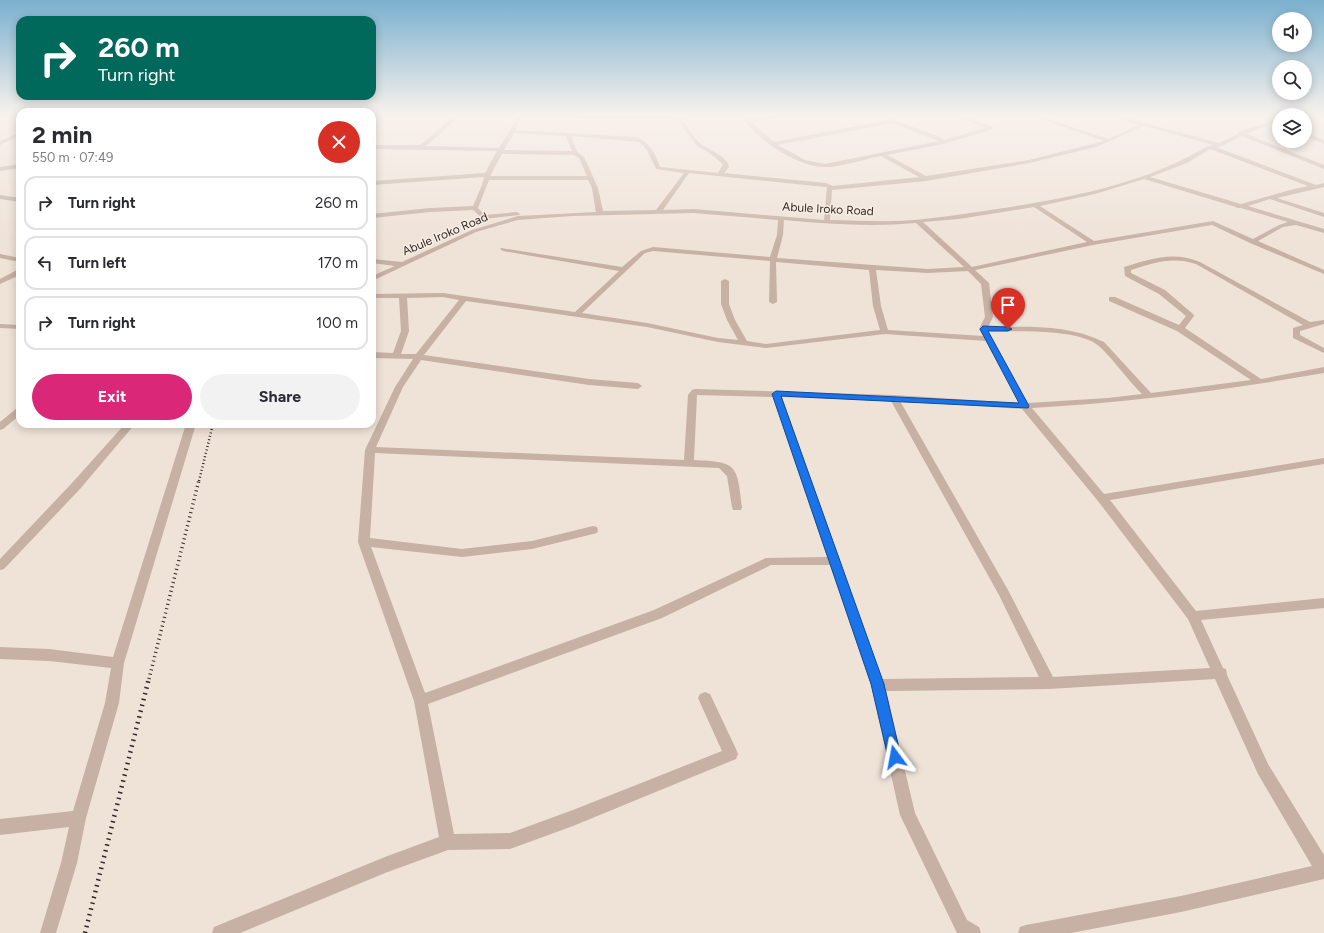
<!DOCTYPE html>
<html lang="en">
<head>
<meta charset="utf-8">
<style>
  body { margin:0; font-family:Figtree,sans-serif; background:#f2f2f3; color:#2b2b33; height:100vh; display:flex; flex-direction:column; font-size:15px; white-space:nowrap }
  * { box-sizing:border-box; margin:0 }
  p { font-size:13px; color:#7c7c81 }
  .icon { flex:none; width:22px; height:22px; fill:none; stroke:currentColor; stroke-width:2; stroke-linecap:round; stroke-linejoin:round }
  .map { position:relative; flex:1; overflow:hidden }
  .sheet { position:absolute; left:16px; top:108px; width:360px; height:320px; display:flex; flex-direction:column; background:#fff; border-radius:12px; box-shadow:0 2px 10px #0003 }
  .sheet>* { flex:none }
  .hud { position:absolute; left:16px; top:16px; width:360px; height:84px; border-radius:12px; box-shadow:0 2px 10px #0003; background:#00695c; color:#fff; overflow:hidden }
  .fabs { position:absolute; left:1272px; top:12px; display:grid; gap:8px }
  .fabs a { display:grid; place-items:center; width:40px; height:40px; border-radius:50%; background:#fff; box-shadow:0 2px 10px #0003; font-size:20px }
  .pin { position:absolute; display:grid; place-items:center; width:34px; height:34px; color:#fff; margin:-41px -17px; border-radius:50% 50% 50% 0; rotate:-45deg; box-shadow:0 0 4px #0007 }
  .pin .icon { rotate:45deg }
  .me { position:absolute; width:44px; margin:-22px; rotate:347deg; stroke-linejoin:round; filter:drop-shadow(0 0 3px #0008) }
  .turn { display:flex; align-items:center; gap:14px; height:84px; padding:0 16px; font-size:18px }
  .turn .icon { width:52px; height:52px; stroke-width:2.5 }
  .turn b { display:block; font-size:28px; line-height:34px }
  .round { display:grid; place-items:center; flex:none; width:42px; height:42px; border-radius:21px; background:#f2f2f3 }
  .overview { display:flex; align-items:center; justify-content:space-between; height:68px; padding:0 16px }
  h1 { font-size:24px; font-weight:700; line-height:30px }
  .button { display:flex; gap:8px; margin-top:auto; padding:8px 16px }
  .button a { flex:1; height:46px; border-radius:24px; background:#db2777; color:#fff; font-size:16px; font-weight:700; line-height:46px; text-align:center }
  .button a+a { background:#f2f2f3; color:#2b2b33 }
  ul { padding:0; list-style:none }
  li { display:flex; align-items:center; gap:12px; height:54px; margin:0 8px 6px; padding:0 8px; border:2px solid #e1e1e2; border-radius:12px }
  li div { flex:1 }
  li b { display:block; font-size:15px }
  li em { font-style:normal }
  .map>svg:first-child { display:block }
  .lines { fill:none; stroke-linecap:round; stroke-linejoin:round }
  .minor { fill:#c6b1a4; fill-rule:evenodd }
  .rail-far2 { stroke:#322825; stroke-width:2.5; stroke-dasharray:1 2.5; stroke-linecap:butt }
  .rail-far1 { stroke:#322825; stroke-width:3.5; stroke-dasharray:1 3.5; stroke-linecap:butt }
  .rail { stroke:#322825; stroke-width:4.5; stroke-dasharray:1.5 4.5; stroke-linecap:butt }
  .route { fill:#1a73e8; stroke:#114b97 }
  .labels { text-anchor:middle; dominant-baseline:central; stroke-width:3; stroke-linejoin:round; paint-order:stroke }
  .far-street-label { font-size:12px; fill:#322825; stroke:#f7ede3 }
</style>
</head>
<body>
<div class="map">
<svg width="1324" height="933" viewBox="0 0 1324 933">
  <rect width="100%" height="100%" fill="#efe2d7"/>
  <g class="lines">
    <path class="minor" d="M 441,115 L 461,115 L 426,146 L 499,148 L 519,115 L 523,115 L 515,130 L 636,137 C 650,142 655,154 660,167 L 718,173 L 723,164 L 707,151 L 698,147 L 677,119 L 588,119 L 550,115 L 588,117 L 676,116 L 681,117 C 687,125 694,139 702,145 C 710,150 728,157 729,167 L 724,173 L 826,183 L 833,186 L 919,177 L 881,156 C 866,159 837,168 824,167 C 795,166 755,138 740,115 L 744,115 L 748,119 L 790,115 L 788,116 L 751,122 L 774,142 L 888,120 L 880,115 L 885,115 L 894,120 L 940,137 L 944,140 L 986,128 L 953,115 L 959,115 L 993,127 L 993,129 L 943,144 L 887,155 L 926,176 L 1029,160 L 1104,141 L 1030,115 L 1036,115 L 1108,139 L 1139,125 L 1107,115 L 1128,119 L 1142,115 L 1148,115 L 1134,120 L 1219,143 L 1238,134 L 1238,132 L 1279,118 L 1279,121 L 1246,134 L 1324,165 L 1324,169 L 1242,136 L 1222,146 L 1216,147 L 1316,185 L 1324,183 L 1324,187 L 1277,198 L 1324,213 L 1324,217 L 1270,199 L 1248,206 L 1324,229 L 1324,233 L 1296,225 L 1283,227 L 1258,241 L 1324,270 L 1324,274 L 1250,243 L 1212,225 L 1093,245 L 975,270 L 989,283 L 993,317 L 988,327 C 1029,327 1066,324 1104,342 L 1151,393 L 1251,380 L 1177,331 L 1109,301 L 1109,297 L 1115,297 L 1179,325 L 1186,316 L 1159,294 L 1125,276 L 1124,267 C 1152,259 1172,251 1200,262 L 1310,322 L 1324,320 L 1324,324 L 1300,331 L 1300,335 L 1324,348 L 1324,353 L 1293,338 L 1293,328 L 1303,325 L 1196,264 C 1172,256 1153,263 1131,270 L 1131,273 L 1165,290 L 1193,314 L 1194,316 L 1185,328 L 1261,379 L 1324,367 L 1324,373 C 1227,390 1130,402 1032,408 L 1104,494 L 1324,458 L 1324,464 L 1110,500 L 1196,611 L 1324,598 L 1324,608 L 1201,620 L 1223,668 L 1226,669 L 1227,675 L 1268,764 L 1324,855 L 1324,879 L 1181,912 L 1071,933 L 1018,933 L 1020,927 L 1026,925 L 1181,896 L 1312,866 L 1258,774 L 1215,679 L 1049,689 L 886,691 L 915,813 L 967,920 L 979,927 L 981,933 L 957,933 L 900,815 L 871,685 L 830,565 L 771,565 L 662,618 L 428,704 L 454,834 L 510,833 L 573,810 L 722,751 L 698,698 L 700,694 L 705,692 L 710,694 L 736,749 L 738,754 L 736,759 L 573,826 L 510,849 L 448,850 L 385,873 L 240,933 L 212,933 L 214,927 L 385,857 L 439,837 L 414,701 L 358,542 L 365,450 L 395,387 L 413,359 L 372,358 L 372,352 L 393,353 L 401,331 L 399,298 L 372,298 L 372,294 L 443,293 L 575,312 L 619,271 L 503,251 L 500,249 L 501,248 L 622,267 L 641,251 L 653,247 L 770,257 L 777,235 L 778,220 L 694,213 L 572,216 L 518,220 L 476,232 L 372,281 L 372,276 L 395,266 L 372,263 L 372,259 L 402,262 L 472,230 L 518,216 L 596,212 L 592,188 L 588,180 L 489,180 L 478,208 L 485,215 L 517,212 L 520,214 L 519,215 L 483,219 L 473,210 L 430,212 L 372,218 L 372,214 L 430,208 L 473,206 L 482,185 L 484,177 L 372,185 L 372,181 L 485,173 L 497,151 L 372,149 L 372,145 L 420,145 L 453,117 ZM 892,123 L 939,141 L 825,164 L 805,160 L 778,145 ZM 1144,126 L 1213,145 L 1208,146 C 1145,184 1069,198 997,209 C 963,214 928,220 894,221 C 873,222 852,220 830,220 L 832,190 L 926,181 L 1029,163 L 1096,147 ZM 514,133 L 566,136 L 572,151 L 504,150 ZM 571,136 L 639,142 L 647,150 L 656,169 L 684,173 L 656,210 L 603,211 L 598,188 L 584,157 L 577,152 ZM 1210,149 L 1308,186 L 1290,190 L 1241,204 L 1150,177 L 1187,163 ZM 502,154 L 574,155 L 579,158 L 587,176 L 490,176 ZM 689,173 L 825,187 L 827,187 L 824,220 L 694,209 L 663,210 ZM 1144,179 L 1236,207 L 1237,208 L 1241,208 L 1288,222 L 1279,225 L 1253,239 L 1213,221 L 1094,241 L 1040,206 L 1095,194 ZM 1034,207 L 1087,242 L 972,267 L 923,222 L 959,219 ZM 784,220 C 828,224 872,227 916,223 L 964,267 L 928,269 L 777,258 L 783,235 ZM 653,251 L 770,261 L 769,302 L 773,304 L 777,302 L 776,262 L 869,270 L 873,306 L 880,330 L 766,344 L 747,341 L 735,320 L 729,304 L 729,281 L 725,279 L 721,281 L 721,304 L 727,320 L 738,340 L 718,338 L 647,323 L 582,313 L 645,253 ZM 876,270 L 928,273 L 968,271 L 981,284 L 985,317 L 979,329 L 983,336 L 888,330 L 881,306 ZM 443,297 L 459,300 L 416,354 L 401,354 L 409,331 L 407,298 ZM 466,301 L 647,327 L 718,342 L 766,348 L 885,334 L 986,341 L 1019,403 L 894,395 L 695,389 L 692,390 L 688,395 L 684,460 L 376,447 L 403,387 L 421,360 L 589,385 L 638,389 L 642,386 L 638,383 L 589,379 L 424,355 ZM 988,331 C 1016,332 1078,328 1099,346 C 1114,360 1127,379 1142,394 L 1108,398 L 1028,403 ZM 697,395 L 773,397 L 827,557 L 766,558 L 654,610 L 425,693 L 371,547 L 462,557 L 532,549 L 593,534 L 597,533 L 598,530 L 597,527 L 593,526 L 532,541 L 462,549 L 370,538 L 375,453 L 719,468 L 727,476 L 732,507 L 733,510 L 741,510 L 742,507 C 737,464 737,462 694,460 ZM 782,397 L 891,401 L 999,595 L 1039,677 L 882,679 ZM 900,401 L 1022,409 L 1098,501 L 1188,619 L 1210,668 L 1053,677 L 1008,590 Z
      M 1317,115 L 1324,115 L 1324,117 L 1317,116 Z
      M 20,132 L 20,136 L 0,145 L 0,141 Z
      M 1305,132 L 1324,140 L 1324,144 L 1305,136 Z
      M 20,164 L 20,168 L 0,171 L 0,167 Z
      M 0,195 L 20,198 L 20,202 L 0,199 Z
      M 0,254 L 20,258 L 20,262 L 0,258 Z
      M 17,270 L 20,270 L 20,275 L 0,284 L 0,279 Z
      M 0,324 L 20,325 L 20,329 L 0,328 Z
      M 20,407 L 20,415 L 3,429 L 0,430 L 0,422 L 17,408 Z
      M 125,424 L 135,424 L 80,489 L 4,569 L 0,570 L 0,559 L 72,483 Z
      M 186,424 L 196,424 L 124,663 L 119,703 L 86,818 L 77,863 L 56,933 L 40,933 L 61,863 L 69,827 L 0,835 L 0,819 L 73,811 L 105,703 L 111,668 L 49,661 L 0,659 L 0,647 L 49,649 L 113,657 Z"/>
    <path class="rail-far2" d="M 199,481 L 213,424"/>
    <path class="rail-far1" d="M 149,679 L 199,480"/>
    <path class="rail" d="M 85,933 L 149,678"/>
  </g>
  <linearGradient id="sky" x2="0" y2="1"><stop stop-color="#7bb0cf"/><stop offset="0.47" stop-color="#f8f2ed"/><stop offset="1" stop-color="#f8f2ed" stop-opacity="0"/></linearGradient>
  <rect width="1324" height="245" fill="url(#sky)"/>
  <path class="route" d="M 983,326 L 1008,327 L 1012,329 L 1008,331 L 988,331 L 1029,406 L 1028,408 L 781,396 L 884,684 L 901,757 L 899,761 L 895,763 L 890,761 L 888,757 L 871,684 L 772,394 L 776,391 L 1019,403 L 980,329 Z"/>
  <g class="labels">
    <g class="far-street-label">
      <text transform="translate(828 209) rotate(3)">Abule Iroko Road</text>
      <text transform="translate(445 234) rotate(-23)">Abule Iroko Road</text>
    </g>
  </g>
</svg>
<div class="fabs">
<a><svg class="icon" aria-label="sound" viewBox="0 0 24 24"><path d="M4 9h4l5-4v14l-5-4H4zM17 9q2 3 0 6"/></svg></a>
<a><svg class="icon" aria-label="search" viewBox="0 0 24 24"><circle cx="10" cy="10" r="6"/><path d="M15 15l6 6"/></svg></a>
<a><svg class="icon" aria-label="layers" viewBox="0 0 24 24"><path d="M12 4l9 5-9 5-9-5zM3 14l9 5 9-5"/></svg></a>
</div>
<div class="pin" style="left:1008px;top:329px;background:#d93025"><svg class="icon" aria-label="arrive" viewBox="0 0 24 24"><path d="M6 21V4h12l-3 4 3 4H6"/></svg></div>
<svg class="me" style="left:895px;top:757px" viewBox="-20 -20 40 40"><path d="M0-17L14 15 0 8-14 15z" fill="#1a73e8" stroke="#fff" stroke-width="4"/></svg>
<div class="hud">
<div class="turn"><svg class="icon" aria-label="right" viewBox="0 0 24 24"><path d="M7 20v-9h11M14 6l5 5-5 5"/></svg><div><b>260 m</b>Turn right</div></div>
</div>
<section class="sheet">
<div class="overview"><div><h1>2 min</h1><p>550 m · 07:49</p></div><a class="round" style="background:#d93025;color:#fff"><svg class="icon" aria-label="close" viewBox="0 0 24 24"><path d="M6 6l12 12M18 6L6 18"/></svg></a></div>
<ul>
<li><svg class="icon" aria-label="right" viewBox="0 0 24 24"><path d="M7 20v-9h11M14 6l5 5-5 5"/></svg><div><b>Turn right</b></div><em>260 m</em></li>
<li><svg class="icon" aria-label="left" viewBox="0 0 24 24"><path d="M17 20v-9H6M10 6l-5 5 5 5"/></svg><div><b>Turn left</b></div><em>170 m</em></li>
<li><svg class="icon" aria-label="right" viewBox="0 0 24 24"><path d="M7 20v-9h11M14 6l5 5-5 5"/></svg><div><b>Turn right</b></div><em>100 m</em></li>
</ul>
<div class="button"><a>Exit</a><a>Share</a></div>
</section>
</div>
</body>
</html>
